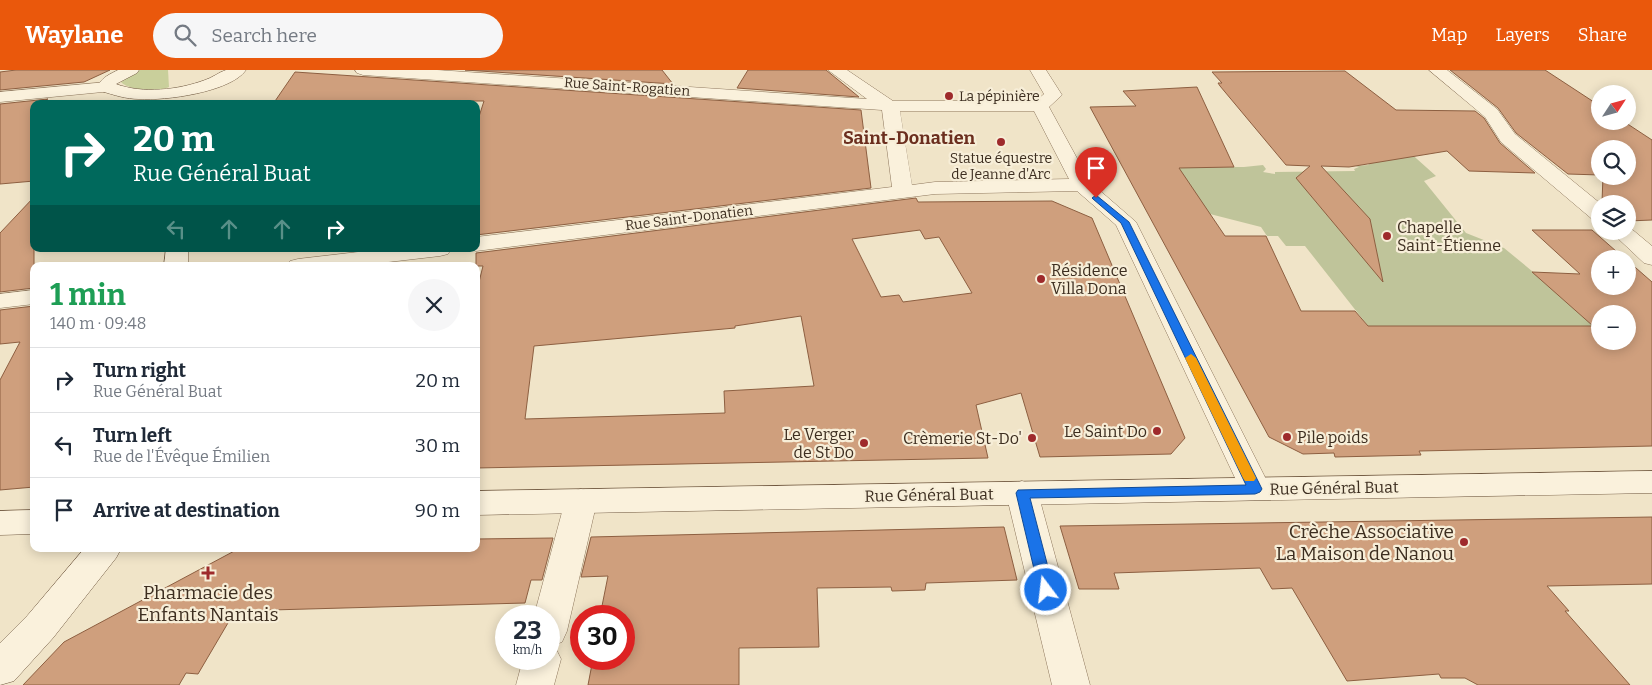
<!DOCTYPE html>
<html lang="en">
<head>
<meta charset="utf-8">
<style>
  body { margin:0; font-family:Bitter,serif; background:#f6f6f7; color:#1f2937; height:100vh; display:flex; flex-direction:column; font-size:19px; white-space:nowrap }
  * { box-sizing:border-box; margin:0 }
  p { font-size:16px; color:#747a83 }
  .icon { flex:none; width:28px; height:28px; fill:none; stroke:currentColor; stroke-width:2; stroke-linecap:round; stroke-linejoin:round }
  .map { position:relative; flex:1; overflow:hidden }
  .side { position:absolute; left:30px; top:192px; width:450px; height:290px; display:flex; flex-direction:column; background:#fff; border-radius:10px; box-shadow:0 2px 12px #0003 }
  .side>* { flex:none }
  .top-card { position:absolute; left:30px; top:30px; width:450px; height:152px; border-radius:10px; box-shadow:0 2px 12px #0003; background:#00695c; color:#fff; overflow:hidden }
  .needle { width:32px; rotate:54deg }
  .fabs { position:absolute; left:1591px; top:15px; display:grid; gap:10px }
  .fabs a { display:grid; place-items:center; width:45px; height:45px; border-radius:50%; background:#fff; box-shadow:0 2px 12px #0003; font-size:25px }
  .speed { position:absolute; left:495px; top:535px; display:flex; gap:10px; font-size:25px; font-weight:700; text-align:center }
  .speed>* { display:grid; place-content:center; width:65px; height:65px; border-radius:50%; background:#fff; box-shadow:0 2px 12px #0003; line-height:1 }
  .speed small { font-size:12px; font-weight:400 }
  .speed .limit { border:8px solid #d22; background:#fff; color:#111 }
  .pin { position:absolute; display:grid; place-items:center; width:42px; height:42px; color:#fff; margin:-51px -21px; border-radius:50% 50% 50% 0; rotate:-45deg; box-shadow:0 0 5px #0007 }
  .pin .icon { rotate:45deg }
  .me { position:absolute; width:55px; margin:-28px; rotate:345deg; stroke-linejoin:round; filter:drop-shadow(0 0 4px #0008) }
  .turn { display:flex; align-items:center; gap:18px; height:105px; padding:0 20px; font-size:22px }
  .turn .icon { width:65px; height:65px; stroke-width:2.5 }
  .turn b { display:block; font-size:35px; line-height:42px }
  .lanes { display:flex; align-items:center; height:48px; padding:0 20px; background:#0003; justify-content:center; gap:25px; direction:ltr }
  .lanes .off { opacity:.35 }
  .round { display:grid; place-items:center; flex:none; width:52px; height:52px; border-radius:26px; background:#f6f6f7 }
  .head { display:flex; align-items:center; justify-content:space-between; height:85px; padding:0 20px }
  h1 { font-size:30px; font-weight:700; line-height:38px; color:#1e9e55 }
  ul { padding:0; list-style:none }
  li { display:flex; align-items:center; gap:15px; height:65px; padding:0 20px; border-top:1px solid #e0e1e3 }
  li div { flex:1 }
  li b { display:block; font-size:19px }
  li em { font-style:normal }
  header { display:flex; align-items:center; gap:30px; box-sizing:border-box; height:70px; padding:0 25px; background:#ea580c; color:#fff }
  header strong { font-size:24px }
  nav { display:flex; gap:28px; margin-inline-start:auto; font-size:18px }
  .search { width:350px; height:45px; background:#f6f6f7; display:flex; align-items:center; gap:12px; box-sizing:border-box; padding:0 18px; border-radius:28px; color:#747a83; font-size:19px }
  .map>svg:first-child { display:block }
  .green { fill:#c9cf9b }
  .cemetery { fill:#bfc49a }
  .building { fill:#cf9f7d; stroke:#8d5f41; fill-rule:evenodd }
  .lines { fill:none; stroke-linecap:round; stroke-linejoin:round }
  .street-casing { stroke:#8d765c; stroke-width:1 }
  .secondary-casing { stroke:#6f573f; stroke-width:1 }
  .street { fill:#faf1dc; fill-rule:evenodd }
  .secondary { fill:#faf1dc; fill-rule:evenodd }
  .route { fill:#1a73e8; stroke:#114b97 }
  .slow { fill:#f59e0b }
  .poi-dot { fill:#9e2a2b; stroke:#f7eed8; stroke-width:2 }
  .labels { text-anchor:middle; dominant-baseline:central; stroke-width:4.5; stroke-linejoin:round; paint-order:stroke }
  .far-street-label { font-size:14px; fill:#3d2e20; stroke:#f7eed8 }
  .far-poi-label { font-size:14px; fill:#3d2e20; stroke:#f7eed8; text-anchor:start }
  .poi-label { font-size:16px; fill:#3d2e20; stroke:#f7eed8; text-anchor:start }
  .street-label { font-size:16px; fill:#3d2e20; stroke:#f7eed8 }
  .far-district-label { font-size:18px; font-weight:bold; fill:#6b2e1e; stroke:#f7eed8 }
  .near-poi-label { font-size:19px; fill:#3d2e20; stroke:#f7eed8; text-anchor:end }
</style>
</head>
<body>
<header>
<strong>Waylane</strong>
<div class="search"><svg class="icon" aria-label="search" viewBox="0 0 24 24"><circle cx="10" cy="10" r="6"/><path d="M15 15l6 6"/></svg>Search here</div>
<nav><a>Map</a><a>Layers</a><a>Share</a></nav>
</header>
<div class="map">
<svg width="1652" height="615" viewBox="0 0 1652 615">
  <rect width="100%" height="100%" fill="#f0e4c8"/>
  <path class="green" d="M 140,0 L 168,0 L 169,17 C 158,22 129,21 121,12 Z"/>
  <path class="cemetery" d="M 1388,63 L 1436,106 L 1424,111 L 1466,163 L 1504,178 L 1599,256 L 1368,256 L 1305,176 L 1286,176 L 1278,166 L 1267,166 L 1261,157 L 1210,144 L 1197,144 L 1129,97 L 1244,97 L 1263,95 L 1266,99 L 1263,102 L 1275,104 L 1275,102 L 1355,101 L 1354,99 L 1359,97 L 1355,96 L 1369,95 L 1368,94 Z"/>
  <path class="building" d="M 16,0 L 110,0 L 84,12 L 0,20 L 0,2 Z
    M 465,0 L 662,0 L 673,14 Z
    M 748,0 L 826,0 L 859,27 L 737,18 Z
    M 1450,0 L 1545,0 L 1600,36 L 1600,51 L 1623,51 L 1652,70 L 1652,150 L 1628,151 L 1628,134 L 1602,132 L 1603,106 L 1628,106 L 1628,79 L 1600,79 L 1600,105 L 1568,104 L 1516,63 L 1498,38 Z
    M 1345,1 L 1396,40 L 1475,41 L 1484,48 L 1500,73 L 1535,103 L 1469,101 L 1447,81 L 1349,97 L 1321,96 L 1370,149 L 1383,212 L 1296,108 L 1310,96 L 1286,95 L 1220,16 L 1218,13 L 1222,13 L 1212,2 Z
    M 295,2 L 861,40 L 871,118 L 476,165 L 476,56 L 484,31 L 411,31 L 397,32 L 397,34 L 273,34 Z
    M 1197,17 L 1234,97 L 1179,98 L 1225,166 L 1266,166 L 1301,241 L 1355,241 L 1368,256 L 1593,256 L 1532,202 L 1580,204 L 1532,160 L 1592,160 L 1625,189 L 1600,189 L 1600,216 L 1628,216 L 1628,191 L 1652,212 L 1652,376 L 1419,381 L 1421,385 L 1335,387 L 1334,383 L 1303,384 L 1269,367 L 1090,37 L 1136,36 L 1123,21 ZM 1600,244 L 1628,244 L 1628,271 L 1600,271 Z
    M 48,29 L 34,34 L 34,111 L 0,114 L 0,34 Z
    M 34,127 L 34,218 L 0,222 L 0,163 Z
    M 916,128 L 918,132 L 1052,131 L 1092,148 L 1185,368 L 1171,384 L 1040,387 L 1021,323 L 976,335 L 988,388 L 476,398 L 476,224 L 483,196 L 476,196 L 476,183 ZM 920,160 L 925,169 L 939,167 L 972,223 L 903,232 L 899,225 L 881,227 L 852,169 ZM 801,246 L 814,316 L 724,321 L 725,343 L 525,349 L 534,276 L 735,258 L 735,256 Z
    M 34,236 L 34,417 L 0,420 L 0,310 L 20,272 L 0,274 L 0,240 Z
    M 1652,447 L 1652,514 L 1547,516 L 1569,541 L 1565,541 L 1630,615 L 1478,615 L 1465,608 L 1441,608 L 1439,604 L 1347,611 L 1292,518 L 1272,519 L 1260,498 L 1114,503 L 1119,519 L 1079,519 L 1060,456 Z
    M 1004,457 L 1017,510 L 926,513 L 925,520 L 892,521 L 891,517 L 817,518 L 819,577 L 739,578 L 739,615 L 588,615 L 593,589 L 624,589 L 624,546 L 600,546 L 608,506 L 581,507 L 591,467 Z
    M 553,468 L 542,510 L 531,510 L 525,533 L 235,541 L 198,604 L 186,603 L 179,615 L 23,615 L 64,572 L 238,479 L 476,479 L 476,469 Z"/>
  <g class="lines">
    <defs>
      <path id="street" d="M 355,0 L 437,0 L 867,29 L 828,0 L 847,0 L 893,31 L 1036,31 L 1044,24 L 1030,0 L 1046,0 L 1062,25 L 1049,37 L 1090,112 L 1136,152 L 1271,419 L 1266,427 L 1255,430 L 1244,427 L 1116,155 L 1077,121 L 935,124 L 476,181 L 468,179 L 476,179 L 476,167 L 892,117 L 882,40 L 363,5 L 357,3 ZM 900,41 L 1034,41 L 1069,109 L 935,112 L 912,115 Z
        M 1429,0 L 1447,0 L 1497,39 L 1515,64 L 1601,134 L 1600,150 L 1592,149 L 1501,72 L 1485,47 Z
        M 107,12 L 113,13 L 115,17 L 113,21 L 0,32 L 0,22 Z
        M 1628,156 L 1652,176 L 1652,195 L 1644,193 L 1610,161 L 1628,161 Z
        M 384,179 L 451,179 L 448,184 L 440,186 L 354,196 L 286,196 L 290,191 L 298,189 Z
        M 34,220 L 34,234 L 0,238 L 0,224 Z
        M 1022,411 L 1033,415 L 1038,423 L 1090,615 L 1052,615 L 1006,423 L 1011,415 Z
        M 581,419 L 592,423 L 597,431 L 567,561 L 562,572 L 551,576 L 555,577 L 561,589 L 554,615 L 516,615 L 523,589 L 549,589 L 549,546 L 534,546 L 565,431 L 570,423 Z"/>
      <path id="secondary" d="M 118,0 L 139,0 L 137,3 L 116,14 C 143,24 178,20 205,10 C 212,8 219,2 226,0 C 232,0 240,0 246,0 C 231,22 165,31 139,29 C 126,29 114,25 101,21 L 98,15 C 103,7 110,4 118,0 Z
        M 166,179 L 188,179 L 188,196 L 164,196 Z
        M 1652,401 L 1652,423 L 476,445 L 476,421 Z
        M 34,440 L 34,464 L 0,465 L 0,441 Z
        M 84,479 L 121,479 L 116,488 L 53,568 L 14,611 L 0,615 L 0,573 L 27,546 Z"/>
    </defs>
    <use href="#street" class="street-casing"/>
    <use href="#secondary" class="secondary-casing"/>
    <use href="#street" class="street"/>
    <use href="#secondary" class="secondary"/>
  </g>
  <path class="route" d="M 1096,125 L 1129,152 L 1262,419 L 1260,422 L 1255,424 L 1030,428 L 1054,520 L 1052,524 L 1046,526 L 1041,524 L 1039,520 L 1016,423 L 1018,420 L 1246,415 L 1121,153 L 1093,129 L 1092,128 Z"/>
  <path class="slow" d="M 1191,284 L 1196,288 L 1256,408 L 1254,411 L 1245,411 L 1243,408 L 1185,288 Z"/>
  <g class="poi-dot">
    <circle cx="949" cy="26" r="5"/>
    <circle cx="1001" cy="72" r="5"/>
    <circle cx="1387" cy="166" r="5"/>
    <circle cx="1041" cy="209" r="5"/>
    <circle cx="1157" cy="361" r="5"/>
    <circle cx="1287" cy="367" r="5"/>
    <circle cx="1032" cy="368" r="5"/>
    <circle cx="864" cy="373" r="5"/>
    <circle cx="1464" cy="472" r="5"/>
    <path d="M205.5 495.5h5v5h5v5h-5v5h-5v-5h-5v-5h5z"/>
  </g>
  <g class="labels">
    <g class="far-street-label">
      <text transform="translate(627 17) rotate(4)">Rue Saint-Rogatien</text>
      <text transform="translate(689 148) rotate(-7)">Rue Saint-Donatien</text>
    </g>
    <g class="far-poi-label">
      <text x="959" y="26">La pépinière</text>
      <text x="1001" y="88" text-anchor="middle">Statue équestre<tspan x="1001" dy="16">de Jeanne d'Arc</tspan></text>
    </g>
    <g class="poi-label">
      <text x="1397" y="157">Chapelle<tspan x="1397" dy="18">Saint-Étienne</tspan></text>
      <text x="1051" y="200">Résidence<tspan x="1051" dy="18">Villa Dona</tspan></text>
      <text x="1147" y="361" text-anchor="end">Le Saint Do</text>
      <text x="854" y="364" text-anchor="end">Le Verger<tspan x="854" dy="18">de St Do</tspan></text>
      <text x="1297" y="367">Pile poids</text>
      <text x="1022" y="368" text-anchor="end">Crèmerie St-Do'</text>
    </g>
    <g class="street-label">
      <text transform="translate(1334 418) rotate(-1)">Rue Général Buat</text>
      <text transform="translate(929 425) rotate(-1)">Rue Général Buat</text>
    </g>
    <g class="far-district-label">
      <text x="909" y="68">Saint-Donatien</text>
    </g>
    <g class="near-poi-label">
      <text x="1454" y="461">Crèche Associative<tspan x="1454" dy="22">La Maison de Nanou</tspan></text>
      <text x="208" y="522" text-anchor="middle">Pharmacie des<tspan x="208" dy="22">Enfants Nantais</tspan></text>
    </g>
  </g>
</svg>
<div class="fabs">
<a><svg class="needle" viewBox="-14 -14 28 28"><path d="M0-13l5 13h-10z" fill="#e53935"/><path d="M0 13l5-13h-10z" fill="#747a83"/></svg></a>
<a><svg class="icon" aria-label="search" viewBox="0 0 24 24"><circle cx="10" cy="10" r="6"/><path d="M15 15l6 6"/></svg></a>
<a><svg class="icon" aria-label="layers" viewBox="0 0 24 24"><path d="M12 4l9 5-9 5-9-5zM3 14l9 5 9-5"/></svg></a>
<a>+</a>
<a>−</a>
</div>
<div class="speed"><div>23<small>km/h</small></div><div class="limit">30</div></div>
<div class="pin" style="left:1096px;top:128px;background:#d93025"><svg class="icon" aria-label="arrive" viewBox="0 0 24 24"><path d="M6 21V4h12l-3 4 3 4H6"/></svg></div>
<svg class="me" style="left:1046px;top:520px" viewBox="-20 -20 40 40"><circle r="17" fill="#1a73e8" stroke="#fff" stroke-width="3"/><path d="M0-11L8 9 0 5-8 9z" fill="#fff"/></svg>
<div class="top-card">
<div class="turn"><svg class="icon" aria-label="right" viewBox="0 0 24 24"><path d="M7 20v-9h11M14 6l5 5-5 5"/></svg><div><b>20 m</b>Rue Général Buat</div></div>
<div class="lanes"><svg class="icon off" aria-label="left" viewBox="0 0 24 24"><path d="M17 20v-9H6M10 6l-5 5 5 5"/></svg><svg class="icon off" aria-label="ahead" viewBox="0 0 24 24"><path d="M12 20V5M6 11l6-6 6 6"/></svg><svg class="icon off" aria-label="ahead" viewBox="0 0 24 24"><path d="M12 20V5M6 11l6-6 6 6"/></svg><svg class="icon" aria-label="right" viewBox="0 0 24 24"><path d="M7 20v-9h11M14 6l5 5-5 5"/></svg></div>
</div>
<section class="side">
<div class="head"><div><h1>1 min</h1><p>140 m · 09:48</p></div><a class="round"><svg class="icon" aria-label="close" viewBox="0 0 24 24"><path d="M6 6l12 12M18 6L6 18"/></svg></a></div>
<ul>
<li><svg class="icon" aria-label="right" viewBox="0 0 24 24"><path d="M7 20v-9h11M14 6l5 5-5 5"/></svg><div><b>Turn right</b><p>Rue Général Buat</p></div><em>20 m</em></li>
<li><svg class="icon" aria-label="left" viewBox="0 0 24 24"><path d="M17 20v-9H6M10 6l-5 5 5 5"/></svg><div><b>Turn left</b><p>Rue de l'Évêque Émilien</p></div><em>30 m</em></li>
<li><svg class="icon" aria-label="arrive" viewBox="0 0 24 24"><path d="M6 21V4h12l-3 4 3 4H6"/></svg><div><b>Arrive at destination</b></div><em>90 m</em></li>
</ul>
</section>
</div>
</body>
</html>
